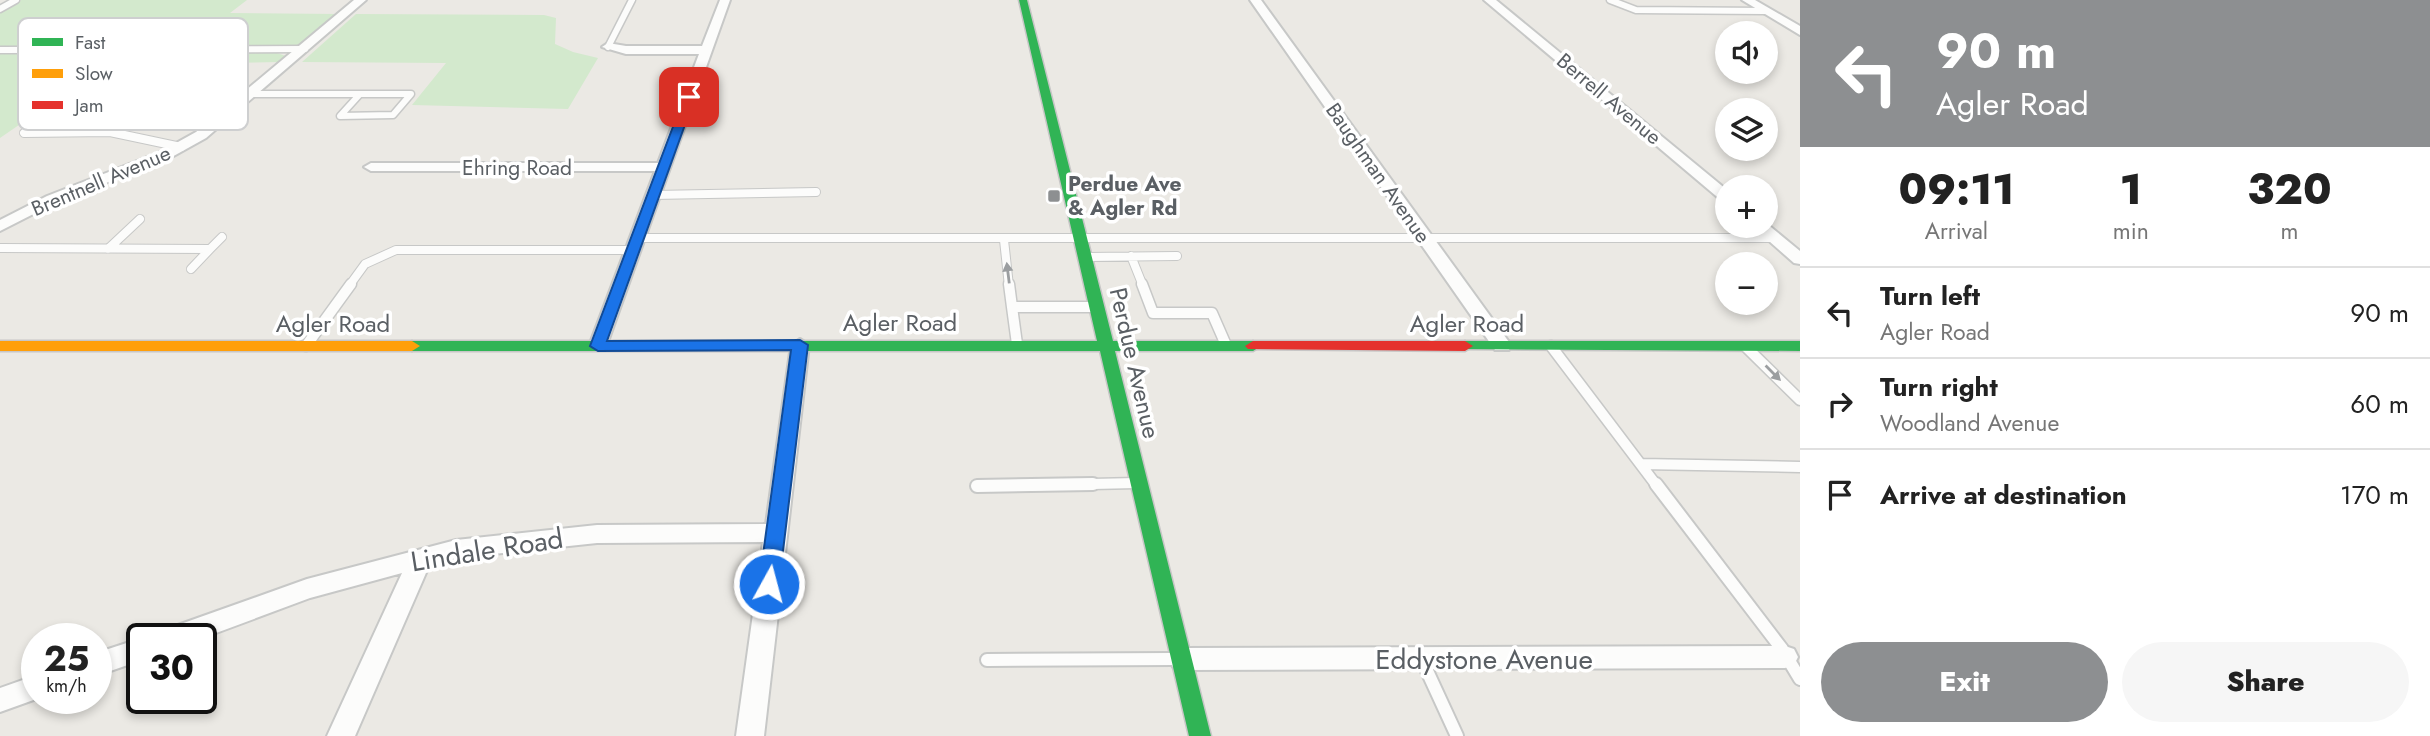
<!DOCTYPE html>
<html lang="en">
<head>
<meta charset="utf-8">
<style>
  body { margin:0; font-family:Jost,sans-serif; background:#f6f6f6; color:#222; height:100vh; display:flex; flex-direction:column; font-size:26px; white-space:nowrap }
  * { box-sizing:border-box; margin:0 }
  p { font-size:23px; color:#767676 }
  .icon { flex:none; width:38px; height:38px; fill:none; stroke:currentColor; stroke-width:2; stroke-linecap:round; stroke-linejoin:round }
  .map { position:relative; flex:1; overflow:hidden }
  .drawer { display:flex; flex-direction:column; background:#fff; width:630px }
  .drawer>* { flex:none }
  .hud { background:#8d8f91; color:#fff; overflow:hidden }
  .buttons { position:absolute; left:1715px; top:21px; display:grid; gap:14px }
  .buttons a { display:grid; place-items:center; width:63px; height:63px; border-radius:50%; background:#fff; box-shadow:0 4px 10px #0003; font-size:35px }
  .speed { position:absolute; left:21px; top:623px; display:flex; gap:14px; font-size:35px; font-weight:700; text-align:center }
  .speed>* { display:grid; place-content:center; width:91px; height:91px; border-radius:50%; background:#fff; box-shadow:0 4px 10px #0003; line-height:1 }
  .speed small { font-size:18px; font-weight:400 }
  .speed .limit { border:4px solid #111; border-radius:10px; background:#fff; color:#111 }
  .pin { position:absolute; display:grid; place-items:center; width:60px; height:60px; color:#fff; margin:-30px; border-radius:14px; box-shadow:0 4px 10px #0006 }
  .me { position:absolute; width:77px; margin:-38px; rotate:7deg; stroke-linejoin:round; filter:drop-shadow(0 0 5px #0008) }
  .turn { display:flex; align-items:center; gap:24px; height:147px; padding:0 21px; font-size:32px }
  .turn .icon { width:91px; height:91px; stroke-width:2.5 }
  .turn b { display:block; font-size:49px; line-height:60px }
  .eta { display:flex; justify-content:space-evenly; align-items:center; height:119px; text-align:center }
  .eta b { font-size:42px; font-weight:800; line-height:49px }
  .button { display:flex; gap:14px; margin-top:auto; padding:14px 21px }
  .button a { flex:1; height:80px; border-radius:42px; background:#8d8f91; color:#fff; font-size:28px; font-weight:800; line-height:80px; text-align:center }
  .button a+a { background:#f6f6f6; color:#222 }
  ul { padding:0; list-style:none }
  li { display:flex; align-items:center; gap:21px; height:91px; padding:0 21px; border-top:2px solid #e0e0e0 }
  li div { flex:1 }
  li b { display:block; font-size:26px }
  li em { font-style:normal }
  main { display:flex; flex:1; min-height:0 }
  .map>svg:first-child { display:block }
  .green { fill:#d3e9cd }
  .lines { fill:none; stroke-linecap:round; stroke-linejoin:round }
  .lane-far3-casing { stroke:#c7c8c7; stroke-width:9 }
  .lane-far2-casing { stroke:#c7c8c7; stroke-width:10 }
  .lane-far1-casing { stroke:#c7c8c7; stroke-width:13 }
  .lane-casing { stroke:#c7c8c7; stroke-width:16 }
  .street-casing { stroke:#c7c8c7; stroke-width:4 }
  .fast-casing { stroke:#c7c6c6; stroke-width:3 }
  .slow-casing { stroke:#c7c6c6; stroke-width:3 }
  .jam-casing { stroke:#c7c6c6; stroke-width:3 }
  .lane-far3 { stroke:#fcfcfb; stroke-width:6 }
  .lane-far2 { stroke:#fcfcfb; stroke-width:8 }
  .lane-far1 { stroke:#fcfcfb; stroke-width:10 }
  .lane { stroke:#fcfcfb; stroke-width:12 }
  .street { fill:#fcfcfb; fill-rule:evenodd }
  .fast { fill:#30b455; fill-rule:evenodd }
  .slow { fill:#ff9f0a; fill-rule:evenodd }
  .jam { fill:#e5322d; fill-rule:evenodd }
  .oneway { fill:#9b9ea0 }
  .route { fill:#1a73e8; stroke:#114b97; stroke-width:2 }
  .poi-dot { fill:#8d8f91; stroke:#fff; stroke-width:2.5 }
  .labels { text-anchor:middle; dominant-baseline:central; stroke-width:7; stroke-linejoin:round; paint-order:stroke }
  .far-street-label { font-size:21px; fill:#5a5f64; stroke:#fff }
  .far-poi-label { font-size:21px; font-weight:bold; fill:#5a5f64; stroke:#fff; text-anchor:start }
  .street-label { font-size:24px; fill:#5a5f64; stroke:#fff }
  .near-street-label { font-size:28px; fill:#5a5f64; stroke:#fff }
  .key { fill:#fff; stroke:#cecfd0; stroke-width:2 }
  .key-label { font-size:19px; fill:#5a5f64 }
</style>
</head>
<body>
<main>
<div class="map">
<svg width="1800" height="736" viewBox="0 0 1800 736">
  <rect width="100%" height="100%" fill="#ebe9e4"/>
  <path class="green" d="M 21,0 L 247,0 L 230,13 L 339,14 L 302,45 L 280,50 L 277,53 L 286,56 L 280,62 L 106,65 L 0,138 L 0,12 Z
    M 356,14 L 544,15 L 556,18 L 555,44 L 573,52 L 598,58 L 568,109 L 412,105 L 446,63 L 302,62 Z"/>
  <g class="lines">
    <defs>
      <path id="lane-far3" d="M 1610,0 L 1636,10 L 1765,11
        M 0,9 L 16,0
        M 608,47 L 632,0
        M 0,50 L 305,49
        M 253,94 L 360,94
        M 360,94 L 411,94 L 393,115 L 340,116 Z
        M 32,127 L 52,112 L 137,111 L 116,127"/>
      <path id="lane-far2" d="M 34,125 L 24,133 L 110,132
        M 110,132 L 181,147
        M 110,132 L 119,125
        M 653,195 L 816,192
        M 638,238 L 1775,238
        M 1004,240 L 1009,286
        M 0,248 L 210,249 L 191,269
        M 108,249 L 140,219
        M 210,249 L 222,237
        M 1131,256 L 1143,286
        M 1087,257 L 1177,256
        M 349,286 L 365,264 L 396,250 L 633,250"/>
      <path id="lane-far1" d="M 1009,284 L 1012,307
        M 1142,284 L 1153,313 L 1212,313 L 1226,345
        M 1017,344 L 1012,307 L 1098,307
        M 306,346 L 351,284
        M 1551,346 L 1657,486
        M 1746,347 L 1800,400
        M 1641,464 L 1800,467
        M 1001,486 L 1136,483"/>
      <path id="lane" d="M 1656,484 L 1782,649 L 1800,679
        M 977,486 L 1093,484
        M 987,660 L 1174,659
        M 1422,660 L 1457,736"/>
      <path id="street" d="M 354,0 L 366,0 L 206,138 L 170,158 L 57,202 L 0,231 L 0,220 L 47,196 L 160,152 L 196,132 Z
        M 720,0 L 730,0 L 605,350 L 591,350 L 589,346 L 655,171 L 371,171 L 364,167 L 371,163 L 658,163 L 699,54 L 626,54 L 602,47 L 608,43 L 626,46 L 702,46 Z
        M 1250,0 L 1261,0 L 1509,342 L 1511,346 L 1509,350 L 1495,350 Z
        M 1484,0 L 1496,0 L 1727,190 L 1727,203 L 1722,201 Z
        M 1742,0 L 1755,0 L 1800,26 L 1800,35 Z
        M 1766,223 L 1800,251 L 1800,264 L 1794,263 L 1752,226 L 1766,226 Z
        M 800,339 L 809,345 L 764,736 L 736,736 L 763,542 L 597,543 L 456,558 L 429,566 L 355,736 L 327,736 L 402,573 L 310,598 L 200,639 L 157,639 L 161,631 L 307,579 L 456,540 L 597,525 L 766,524 L 791,345 Z
        M 142,638 L 144,639 L 142,639 L 142,660 L 96,676 L 96,653 Z
        M 1785,646 L 1794,649 L 1798,657 L 1794,665 L 1785,668 L 1182,670 L 1173,667 L 1169,659 L 1173,651 L 1182,648 Z
        M 37,675 L 39,698 L 0,712 L 0,688 Z"/>
      <path id="fast" d="M 1019,0 L 1027,0 L 1113,341 L 1253,341 L 1261,346 L 1253,351 L 1115,351 L 1211,736 L 1189,736 L 1100,351 L 412,351 L 404,346 L 412,341 L 1097,341 Z
        M 1465,341 L 1800,341 L 1800,351 L 1460,349 L 1457,346 Z"/>
      <path id="slow" d="M 0,341 L 412,341 L 420,346 L 412,351 L 0,351 Z"/>
      <path id="jam" d="M 1253,341 L 1465,341 L 1473,346 L 1465,351 L 1248,349 L 1245,346 Z"/>
    </defs>
    <use href="#lane-far3" class="lane-far3-casing"/>
    <use href="#lane-far2" class="lane-far2-casing"/>
    <use href="#lane-far1" class="lane-far1-casing"/>
    <use href="#lane" class="lane-casing"/>
    <use href="#street" class="street-casing"/>
    <use href="#fast" class="fast-casing"/>
    <use href="#slow" class="slow-casing"/>
    <use href="#jam" class="jam-casing"/>
    <use href="#lane-far3" class="lane-far3"/>
    <use href="#lane-far2" class="lane-far2"/>
    <use href="#lane-far1" class="lane-far1"/>
    <use href="#lane" class="lane"/>
    <use href="#street" class="street"/>
    <use href="#fast" class="fast"/>
    <use href="#slow" class="slow"/>
    <use href="#jam" class="jam"/>
  </g>
  <defs><path id="oneway-solid" d="M-6-.8H1V-3.2L6.5 0L1 3.2V.8H-6Z" transform="scale(1.75)"/></defs>
  <g class="oneway">
    <use href="#oneway-solid" transform="translate(1008 273) rotate(-97)"/>
    <use href="#oneway-solid" transform="translate(1773 373) rotate(45)"/>
  </g>
  <path class="route" d="M 685,95 L 695,97 L 607,341 L 800,340 L 808,345 L 779,584 L 776,590 L 762,590 L 759,584 L 791,350 L 598,351 L 590,346 Z"/>
  <rect class="poi-dot" x="1047" y="189" width="14" height="14" rx="3.5"/>
  <g class="labels">
    <g class="far-street-label">
      <text transform="translate(1609 99) rotate(40)">Berrell Avenue</text>
      <text x="517" y="168">Ehring Road</text>
      <text transform="translate(1378 173) rotate(55)">Baughman Avenue</text>
      <text transform="translate(101 181) rotate(-23)">Brentnell Avenue</text>
    </g>
    <g class="far-poi-label">
      <text x="1068" y="184">Perdue Ave<tspan x="1068" dy="24">&amp; Agler Rd</tspan></text>
    </g>
    <g class="street-label">
      <text x="900" y="322">Agler Road</text>
      <text x="333" y="323">Agler Road</text>
      <text x="1467" y="323">Agler Road</text>
      <text transform="translate(1135 363) rotate(77)">Perdue Avenue</text>
    </g>
    <g class="near-street-label">
      <text transform="translate(487 550) rotate(-9)">Lindale Road</text>
      <text x="1484" y="659">Eddystone Avenue</text>
    </g>
  </g>
  <rect x="18" y="18" width="230" height="112" rx="10" class="key"/>
  <rect x="32" y="38" width="31" height="8" fill="#30b455"/>
  <rect x="32" y="69" width="31" height="9" fill="#ff9f0a"/>
  <rect x="32" y="101" width="31" height="8" fill="#e5322d"/>
  <g class="key-label">
    <text x="75" y="49">Fast</text>
    <text x="75" y="80">Slow</text>
    <text x="75" y="112">Jam</text>
  </g>
</svg>
<div class="buttons">
<a><svg class="icon" aria-label="sound" viewBox="0 0 24 24"><path d="M4 9h4l5-4v14l-5-4H4zM17 9q2 3 0 6"/></svg></a>
<a><svg class="icon" aria-label="layers" viewBox="0 0 24 24"><path d="M12 4l9 5-9 5-9-5zM3 14l9 5 9-5"/></svg></a>
<a>+</a>
<a>−</a>
</div>
<div class="speed"><div>25<small>km/h</small></div><div class="limit">30</div></div>
<div class="pin" style="left:689px;top:97px;background:#d93025"><svg class="icon" aria-label="arrive" viewBox="0 0 24 24"><path d="M6 21V4h12l-3 4 3 4H6"/></svg></div>
<svg class="me" style="left:769px;top:584px" viewBox="-20 -20 40 40"><circle r="17" fill="#1a73e8" stroke="#fff" stroke-width="3"/><path d="M0-11L8 9 0 5-8 9z" fill="#fff"/></svg>
</div>
<section class="drawer">
<div class="hud">
<div class="turn"><svg class="icon" aria-label="left" viewBox="0 0 24 24"><path d="M17 20v-9H6M10 6l-5 5 5 5"/></svg><div><b>90 m</b>Agler Road</div></div>
</div>
<div class="eta">
<div><b>09:11</b><p>Arrival</p></div>
<div><b>1</b><p>min</p></div>
<div><b>320</b><p>m</p></div>
</div>
<ul>
<li><svg class="icon" aria-label="left" viewBox="0 0 24 24"><path d="M17 20v-9H6M10 6l-5 5 5 5"/></svg><div><b>Turn left</b><p>Agler Road</p></div><em>90 m</em></li>
<li><svg class="icon" aria-label="right" viewBox="0 0 24 24"><path d="M7 20v-9h11M14 6l5 5-5 5"/></svg><div><b>Turn right</b><p>Woodland Avenue</p></div><em>60 m</em></li>
<li><svg class="icon" aria-label="arrive" viewBox="0 0 24 24"><path d="M6 21V4h12l-3 4 3 4H6"/></svg><div><b>Arrive at destination</b></div><em>170 m</em></li>
</ul>
<div class="button"><a>Exit</a><a>Share</a></div>
</section>
</main>
</body>
</html>
